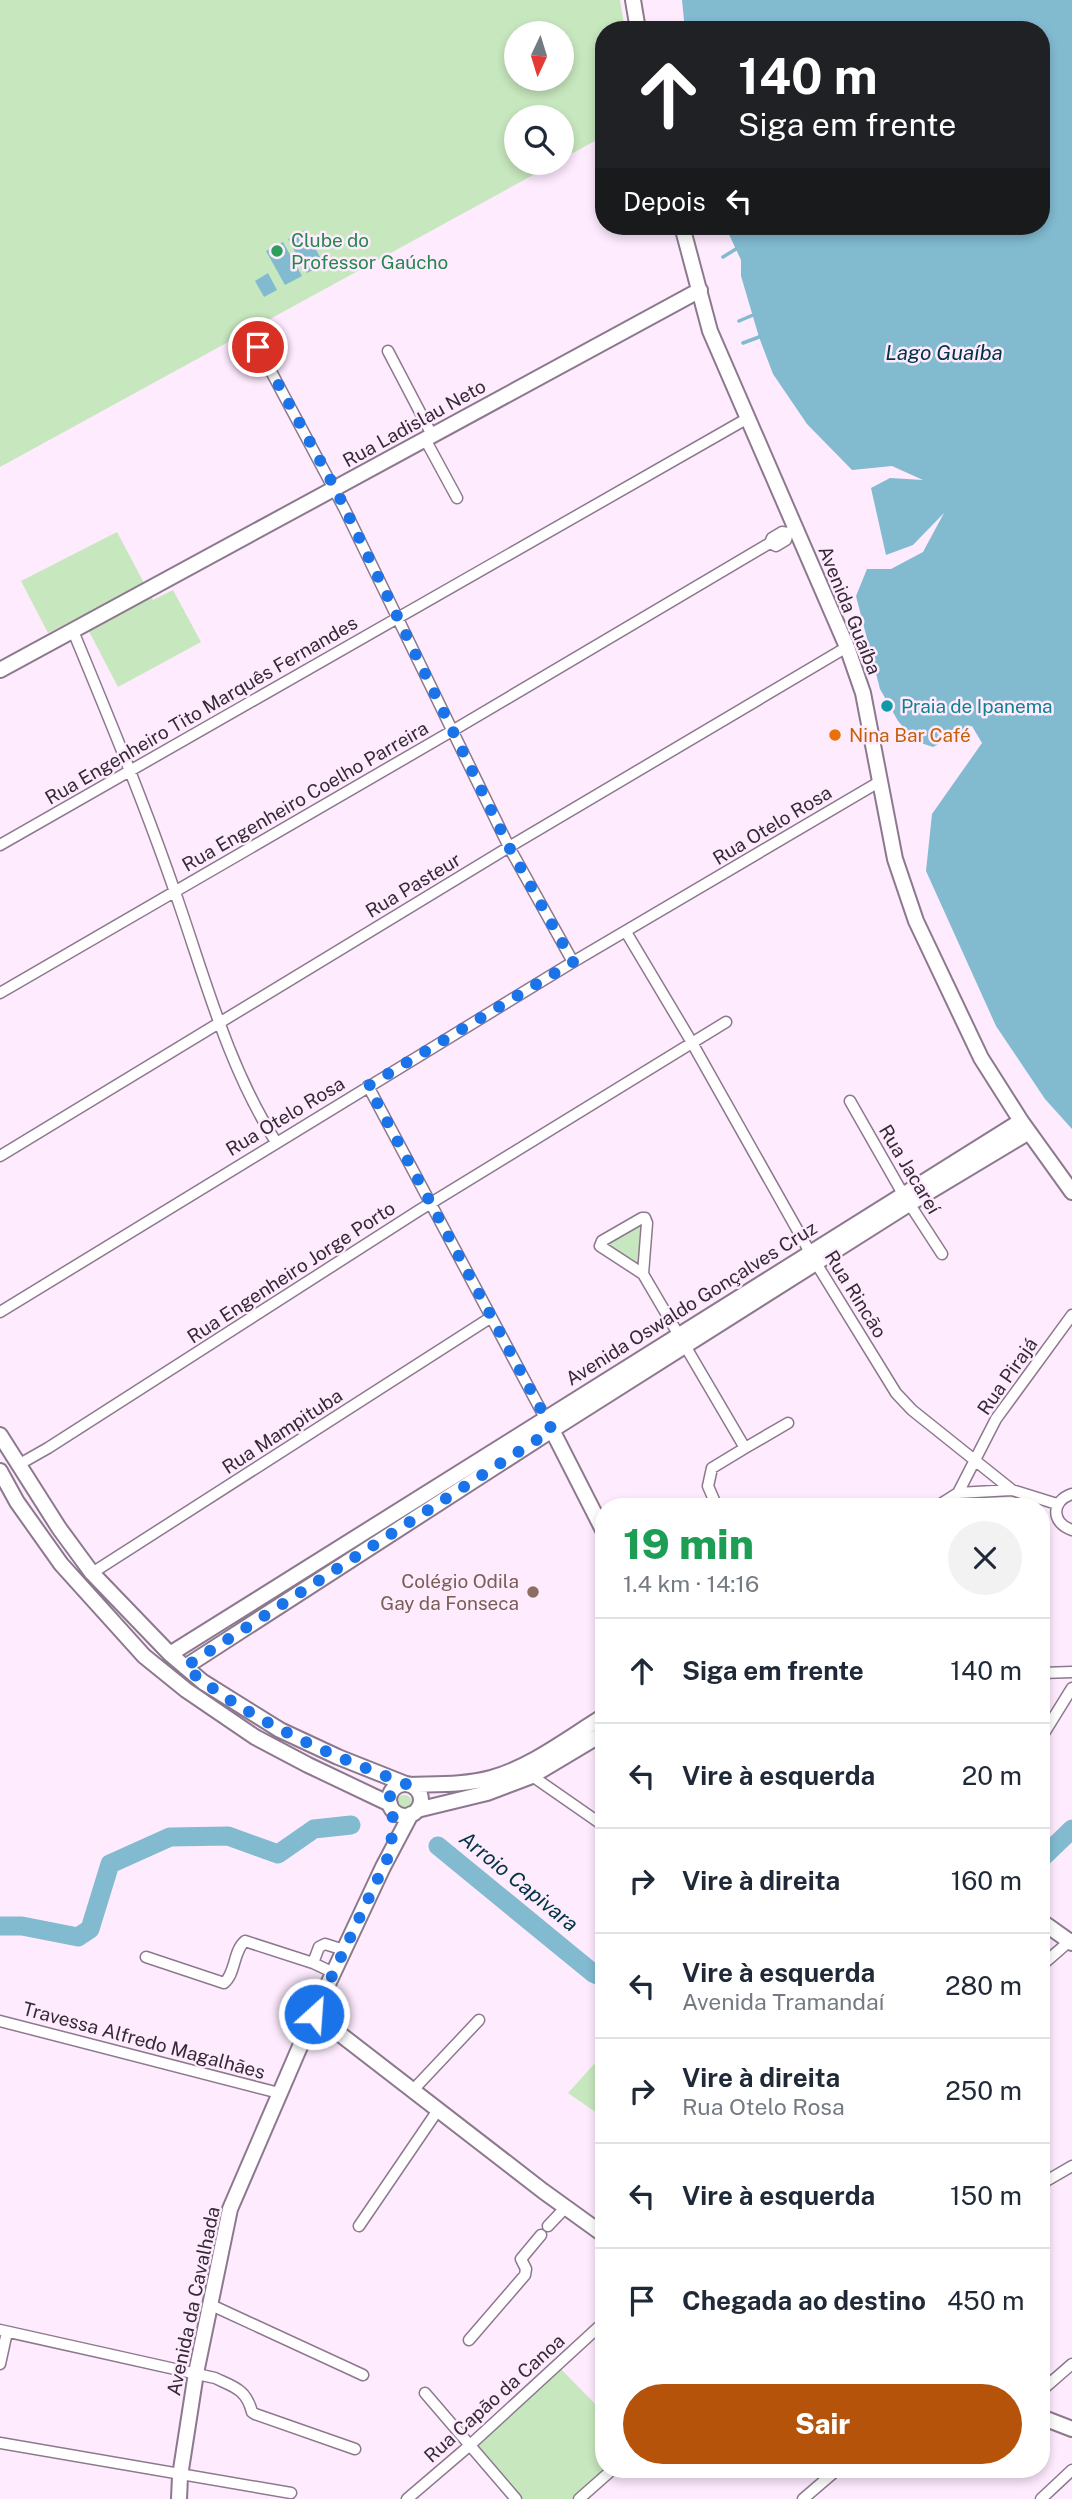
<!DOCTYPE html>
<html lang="pt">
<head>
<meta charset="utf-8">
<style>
  body { margin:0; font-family:"Public Sans",sans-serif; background:#f2f2f3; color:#1f2937; height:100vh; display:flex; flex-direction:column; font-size:26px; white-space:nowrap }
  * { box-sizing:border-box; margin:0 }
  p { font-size:23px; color:#747a83 }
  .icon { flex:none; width:38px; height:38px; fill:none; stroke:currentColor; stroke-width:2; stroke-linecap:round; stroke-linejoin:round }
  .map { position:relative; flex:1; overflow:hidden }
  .panel { position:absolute; left:595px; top:1498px; width:455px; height:980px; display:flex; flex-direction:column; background:#fff; border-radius:28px; box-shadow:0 4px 10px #0003 }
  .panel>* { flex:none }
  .hud { position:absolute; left:595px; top:21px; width:455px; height:214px; border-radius:28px; box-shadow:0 4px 10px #0003; background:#202124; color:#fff; overflow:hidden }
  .needle { width:46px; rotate:184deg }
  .fabs { position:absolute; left:504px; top:21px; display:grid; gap:14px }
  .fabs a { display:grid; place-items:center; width:70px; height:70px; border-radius:50%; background:#fff; box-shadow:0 4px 10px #0003; font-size:35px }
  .pin { position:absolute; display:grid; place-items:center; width:60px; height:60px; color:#fff; margin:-30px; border:4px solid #fff; border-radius:50%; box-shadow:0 2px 7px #0007 }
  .me { position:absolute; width:77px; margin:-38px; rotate:26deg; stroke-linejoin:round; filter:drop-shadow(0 0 5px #0008) }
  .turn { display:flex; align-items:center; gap:24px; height:147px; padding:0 28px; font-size:32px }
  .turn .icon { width:91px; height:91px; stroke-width:2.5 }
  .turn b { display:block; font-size:49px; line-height:60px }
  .then { display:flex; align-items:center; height:66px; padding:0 28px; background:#0003; gap:14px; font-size:26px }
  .round { display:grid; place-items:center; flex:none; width:74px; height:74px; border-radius:37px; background:#f2f2f3 }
  .head { display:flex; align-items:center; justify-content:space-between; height:119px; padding:0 28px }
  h1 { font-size:42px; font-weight:800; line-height:52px; color:#1e9e55 }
  .button { display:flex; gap:14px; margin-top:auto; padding:14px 28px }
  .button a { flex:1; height:80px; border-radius:42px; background:#b45309; color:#fff; font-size:28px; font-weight:800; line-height:80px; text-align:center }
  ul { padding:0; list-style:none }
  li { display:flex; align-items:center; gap:21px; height:105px; padding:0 28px; border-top:2px solid #e0e1e3 }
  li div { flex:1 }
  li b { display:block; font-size:26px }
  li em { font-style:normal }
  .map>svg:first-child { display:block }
  .green { fill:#c7e7be; fill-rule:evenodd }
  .water { fill:#82bad0 }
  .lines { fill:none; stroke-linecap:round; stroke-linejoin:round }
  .stream { stroke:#82bad0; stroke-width:3.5 }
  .river { stroke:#82bad0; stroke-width:19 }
  .street-casing { stroke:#8d798e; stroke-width:13 }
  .secondary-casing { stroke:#8d798e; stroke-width:18 }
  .street { stroke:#fff; stroke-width:10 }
  .secondary { stroke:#fff; stroke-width:14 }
  .route { stroke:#1a73e8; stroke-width:12; stroke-dasharray:0 21.6 }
  .leisure-dot { fill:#2e9e5b; stroke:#feebfe; stroke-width:2.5 }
  .culture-dot { fill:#0f9aa8; stroke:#feebfe; stroke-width:2.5 }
  .food-dot { fill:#e8710a; stroke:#feebfe; stroke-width:2.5 }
  .education-dot { fill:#8d6e63; stroke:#feebfe; stroke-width:2.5 }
  .labels { text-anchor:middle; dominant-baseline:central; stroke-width:5; stroke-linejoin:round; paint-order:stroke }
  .leisure-label { font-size:19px; fill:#27864d; stroke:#feebfe; text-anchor:start }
  .street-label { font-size:19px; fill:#342b34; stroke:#feebfe }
  .culture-label { font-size:19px; fill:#0d838f; stroke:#feebfe; text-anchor:start }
  .food-label { font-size:19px; fill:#c56008; stroke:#feebfe; text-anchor:start }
  .education-label { font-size:19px; fill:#785e54; stroke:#feebfe; text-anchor:end }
  .water-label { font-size:21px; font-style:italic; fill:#003544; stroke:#feebfe }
</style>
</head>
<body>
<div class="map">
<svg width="1072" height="2499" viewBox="0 0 1072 2499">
  <rect width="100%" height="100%" fill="#feebfe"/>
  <path class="green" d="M 0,0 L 620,0 L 625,30 L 604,30 L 604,136 L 562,159 L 562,117 L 516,117 L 516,163 L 555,163 L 0,467 ZM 516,33 L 562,33 L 562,79 L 516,79 Z
    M 117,532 L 153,600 L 173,590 L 201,642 L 118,687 L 81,616 L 48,633 L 21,581 Z
    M 641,1225 L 638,1265 L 608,1245 Z
    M396 1803a8 8 0 1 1 16 0a8 8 0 1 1-16 0Z
    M 604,2053 L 604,2118 L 568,2093 Z
    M 559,2367 L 604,2413 L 604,2469 L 607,2469 L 572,2499 L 520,2499 L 474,2445 Z"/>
  <path class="water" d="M 682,0 L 1072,0 L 1072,1129 L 1045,1099 L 996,1026 L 926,871 L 932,814 L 982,743 L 972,726 L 933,747 L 915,741 L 898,721 L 880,689 L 856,596 L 867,569 L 891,569 L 923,552 L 944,513 L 913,545 L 886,555 L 871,488 L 890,478 L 923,480 L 892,466 L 852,470 L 807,424 L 773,374 L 759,337 L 741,276 L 741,260 L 725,226 L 1041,226 L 1041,30 L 685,30 Z
    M 305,230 L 324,264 L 307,273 L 288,239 Z
    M 283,242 L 302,276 L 285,285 L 266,251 Z
    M 268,273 L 277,290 L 264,297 L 255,281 Z"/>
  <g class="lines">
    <path class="stream" d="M 723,257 L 736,249
      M 739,321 L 753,315
      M 743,343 L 759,337"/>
    <path class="river" d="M 438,1846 L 593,1973 L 604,1978
      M 1041,1859 L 1072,1829
      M 0,1926 L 22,1926 L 78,1937 L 90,1929 L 110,1864 L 170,1837 L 228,1836 L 278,1854 L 314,1829 L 351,1825"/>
    <defs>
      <path id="street" d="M 258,347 L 344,508 L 509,847 L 573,962
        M 388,351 L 432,435
        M 425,439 L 457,498
        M 770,543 L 776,546 L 786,540 L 788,533
        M 73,631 C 109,718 145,805 176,895 C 205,978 228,1067 276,1142
        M 0,845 L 748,418
        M 626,932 L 691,1041 L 816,1263 L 896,1393 L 912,1410 L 1012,1490 L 1057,1504
        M 0,993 L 452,731 L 770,543 L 772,538 L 782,532 L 788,533 L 796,528
        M 368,1086 L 545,1418
        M 850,1101 L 903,1194 L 942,1254
        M 0,1156 L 509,847 L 847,647
        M 643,1274 L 647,1223 L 645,1218 L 642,1218 L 602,1241 L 600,1246 L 643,1274 L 745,1448 L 712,1468 L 708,1486 L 717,1507
        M 0,1312 L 573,962 L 879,782
        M 745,1448 L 788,1423
        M 18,1465 L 48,1448 L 418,1211 L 726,1022
        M 958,1493 L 1012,1490
        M 1072,1494 C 1051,1501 1051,1523 1072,1530
        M 936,1507 L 958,1493 L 996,1419 L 1072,1315
        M 92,1573 L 490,1318
        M 1041,1673 L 1072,1672
        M 1041,1738 L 1072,1688
        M 532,1776 L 604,1826
        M 146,1957 L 224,1983 C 236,1973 233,1951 245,1941 L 313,1963
        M 1041,1966 L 1072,1939
        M 334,1973 L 313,1963 L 319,1947 L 325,1944 L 344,1950
        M 0,2021 L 279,2093
        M 413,2090 L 479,2020
        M 1041,2184 L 1072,2166
        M 359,2226 L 438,2110
        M 548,2226 L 566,2207
        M 209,2304 L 363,2375
        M 0,2330 L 215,2378 C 234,2387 246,2389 252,2412 L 255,2414 L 355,2449
        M 469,2340 L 525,2275 L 526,2269 L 521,2259 L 541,2235
        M 0,2364 L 7,2332
        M 1041,2391 L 1072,2364
        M 425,2393 L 516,2499
        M 0,2443 L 291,2493
        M 407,2499 L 469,2446 L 604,2322
        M 579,2499 L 613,2469
        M 803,2499 L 838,2469
        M 1041,2499 L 1072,2470"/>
      <path id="secondary" d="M 633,0 L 638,30
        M 682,226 L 710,331 L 847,647 L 863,693 L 895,859 L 916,921 L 981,1058 L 1021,1121 L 1072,1192
        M 0,670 L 700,290
        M 549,1424 L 604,1532
        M 0,1435 L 59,1528 L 92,1573 L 170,1654 L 203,1682 L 280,1730 L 338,1757 L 406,1784
        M 0,1471 L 17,1502 L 61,1564 L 144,1656 L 186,1690 L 255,1737 L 308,1765 L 390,1804
        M 170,1654 L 1021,1121
        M 185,1667 L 552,1430 L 909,1204 L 1029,1132
        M389 1800a16 16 0 1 1 32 0a16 16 0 1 1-32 0Z
        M 410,1785 C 437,1784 465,1785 491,1778 C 531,1767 568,1738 604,1716
        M 417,1810 L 487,1793 L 532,1776 L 604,1733
        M 1041,1921 L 1072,1943
        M 314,2014 L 543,2191 L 604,2235
        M 1041,2417 L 1072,2429
        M 179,2499 L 180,2476 L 196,2373 L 230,2209 L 314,2014 L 383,1867 L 411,1814"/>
    </defs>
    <use href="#street" class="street-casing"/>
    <use href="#secondary" class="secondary-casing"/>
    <use href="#street" class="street"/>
    <use href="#secondary" class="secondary"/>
  </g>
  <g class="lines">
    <path class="route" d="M 258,347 L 335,488 L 509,847 L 573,962 L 368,1086 L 552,1430 L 185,1667 C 250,1721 328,1754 406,1784 L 395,1788 L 389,1798 L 393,1810 L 391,1851 L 314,2014"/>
  </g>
  <circle class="leisure-dot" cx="277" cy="251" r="7"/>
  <circle class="culture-dot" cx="887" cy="706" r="7"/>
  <circle class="food-dot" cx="835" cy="735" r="7"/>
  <circle class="education-dot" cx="533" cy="1592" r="7"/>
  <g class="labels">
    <g class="leisure-label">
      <text x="291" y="240">Clube do<tspan x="291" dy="22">Professor Gaúcho</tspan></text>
    </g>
    <g class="street-label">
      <text transform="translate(414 423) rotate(-29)">Rua Ladislau Neto</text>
      <text transform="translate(850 610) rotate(68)">Avenida Guaíba</text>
      <text transform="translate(201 710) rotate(-30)">Rua Engenheiro Tito Marquês Fernandes</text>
      <text transform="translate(305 796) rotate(-30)">Rua Engenheiro Coelho Parreira</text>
      <text transform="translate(772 825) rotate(-31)">Rua Otelo Rosa</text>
      <text transform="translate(413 885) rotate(-31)">Rua Pasteur</text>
      <text transform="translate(285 1116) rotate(-31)">Rua Otelo Rosa</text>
      <text transform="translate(910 1169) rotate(59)">Rua Jacareí</text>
      <text transform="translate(291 1272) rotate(-33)">Rua Engenheiro Jorge Porto</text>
      <text transform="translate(856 1294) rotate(58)">Rua Rincão</text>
      <text transform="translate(691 1303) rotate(-32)">Avenida Oswaldo Gonçalves Cruz</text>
      <text transform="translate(1007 1376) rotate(-55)">Rua Pirajá</text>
      <text transform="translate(282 1431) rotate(-33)">Rua Mampituba</text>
      <text transform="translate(144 2040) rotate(15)">Travessa Alfredo Magalhães</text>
      <text transform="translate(193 2301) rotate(-78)">Avenida da Cavalhada</text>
      <text transform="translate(494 2398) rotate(-42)">Rua Capão da Canoa</text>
    </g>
    <g class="culture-label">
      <text x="901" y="706">Praia de Ipanema</text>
    </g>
    <g class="food-label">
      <text x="849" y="735">Nina Bar Café</text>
    </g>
    <g class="education-label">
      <text x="519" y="1581">Colégio Odila<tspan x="519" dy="22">Gay da Fonseca</tspan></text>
    </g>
    <g class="water-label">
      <text x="944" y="352">Lago Guaíba</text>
      <text transform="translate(519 1881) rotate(39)">Arroio Capivara</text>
    </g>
  </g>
</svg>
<div class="fabs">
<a><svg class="needle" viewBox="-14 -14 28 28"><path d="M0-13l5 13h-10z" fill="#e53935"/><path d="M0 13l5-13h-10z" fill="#747a83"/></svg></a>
<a><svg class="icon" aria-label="search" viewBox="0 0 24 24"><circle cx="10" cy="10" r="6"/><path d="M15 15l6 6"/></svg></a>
</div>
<div class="pin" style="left:258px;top:347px;background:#d93025"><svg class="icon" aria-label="arrive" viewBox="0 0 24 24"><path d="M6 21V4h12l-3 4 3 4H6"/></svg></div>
<svg class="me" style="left:314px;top:2014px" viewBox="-20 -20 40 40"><circle r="17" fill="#1a73e8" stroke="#fff" stroke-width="3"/><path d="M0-11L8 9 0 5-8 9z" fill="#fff"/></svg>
<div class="hud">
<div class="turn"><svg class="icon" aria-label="ahead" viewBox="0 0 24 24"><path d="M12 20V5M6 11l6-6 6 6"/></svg><div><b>140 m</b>Siga em frente</div></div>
<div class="then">Depois<svg class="icon" aria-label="left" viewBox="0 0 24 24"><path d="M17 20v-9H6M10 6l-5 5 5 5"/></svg></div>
</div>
<section class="panel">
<div class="head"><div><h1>19 min</h1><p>1.4 km · 14:16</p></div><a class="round"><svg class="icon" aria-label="close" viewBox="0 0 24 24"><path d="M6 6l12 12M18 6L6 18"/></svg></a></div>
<ul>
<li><svg class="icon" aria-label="ahead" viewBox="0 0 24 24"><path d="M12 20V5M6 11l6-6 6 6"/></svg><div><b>Siga em frente</b></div><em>140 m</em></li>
<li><svg class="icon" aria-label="left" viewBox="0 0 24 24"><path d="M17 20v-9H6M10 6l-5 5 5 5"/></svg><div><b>Vire à esquerda</b></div><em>20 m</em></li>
<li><svg class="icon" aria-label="right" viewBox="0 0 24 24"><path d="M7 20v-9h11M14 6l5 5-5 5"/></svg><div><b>Vire à direita</b></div><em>160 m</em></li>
<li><svg class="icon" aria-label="left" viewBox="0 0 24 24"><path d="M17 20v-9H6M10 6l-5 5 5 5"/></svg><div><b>Vire à esquerda</b><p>Avenida Tramandaí</p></div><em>280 m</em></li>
<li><svg class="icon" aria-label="right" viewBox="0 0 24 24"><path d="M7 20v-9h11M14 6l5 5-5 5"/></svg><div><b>Vire à direita</b><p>Rua Otelo Rosa</p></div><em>250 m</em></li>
<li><svg class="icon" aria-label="left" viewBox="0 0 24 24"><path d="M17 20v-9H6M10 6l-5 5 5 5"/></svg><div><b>Vire à esquerda</b></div><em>150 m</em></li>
<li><svg class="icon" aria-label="arrive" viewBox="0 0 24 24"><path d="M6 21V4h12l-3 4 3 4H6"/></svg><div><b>Chegada ao destino</b></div><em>450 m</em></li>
</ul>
<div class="button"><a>Sair</a></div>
</section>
</div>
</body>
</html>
